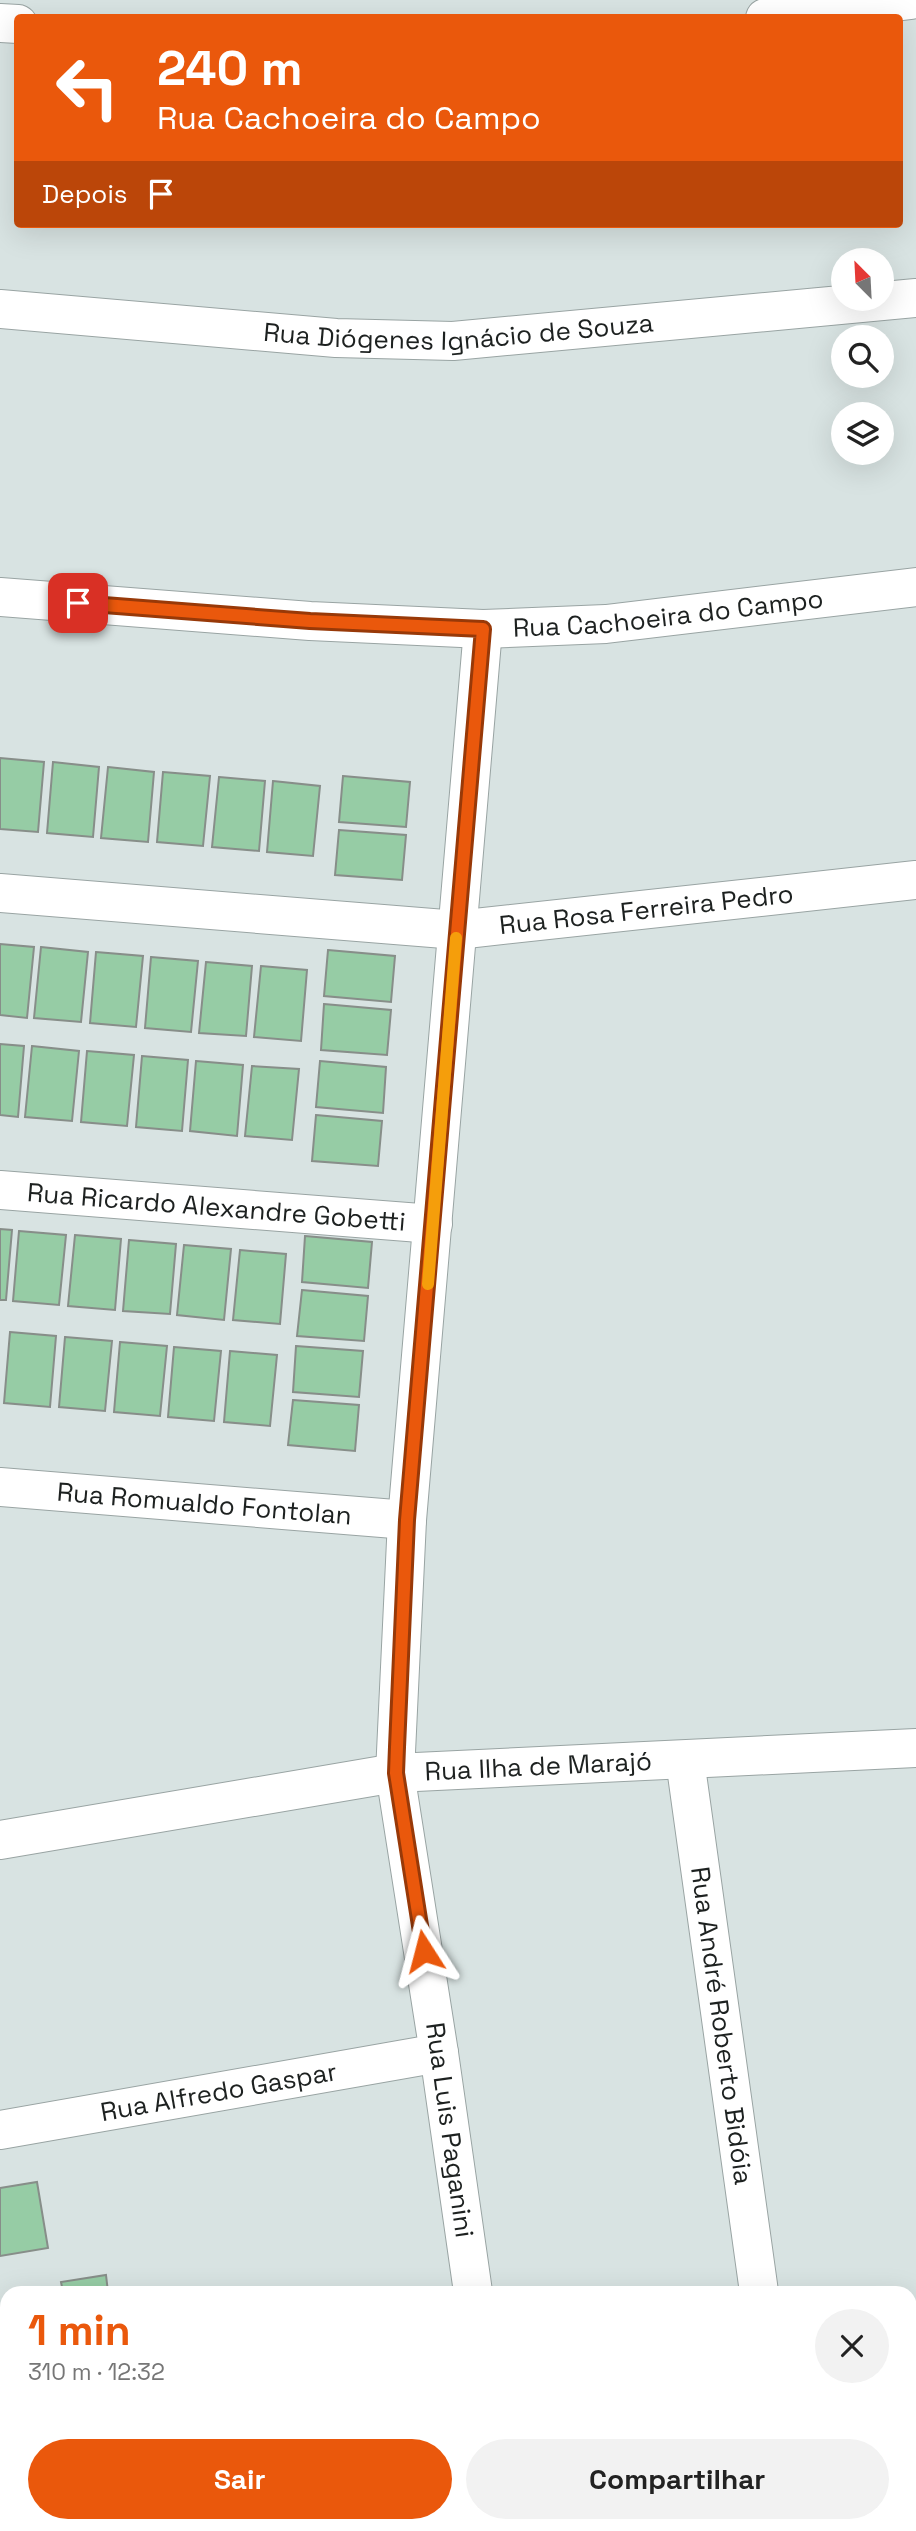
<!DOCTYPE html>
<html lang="pt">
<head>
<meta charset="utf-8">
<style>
  body { margin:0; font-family:"Space Grotesk",sans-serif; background:#f2f2f2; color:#222; height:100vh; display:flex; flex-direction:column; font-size:26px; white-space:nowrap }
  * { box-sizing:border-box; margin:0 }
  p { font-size:23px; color:#767676 }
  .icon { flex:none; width:38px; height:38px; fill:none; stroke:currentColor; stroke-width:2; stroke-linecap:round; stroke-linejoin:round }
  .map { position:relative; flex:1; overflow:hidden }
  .details { position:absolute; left:0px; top:2286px; width:917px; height:247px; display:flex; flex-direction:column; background:#fff; border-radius:21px 21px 0 0; box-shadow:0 7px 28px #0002 }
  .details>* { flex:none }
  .top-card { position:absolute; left:14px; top:14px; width:889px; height:214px; border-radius:7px; box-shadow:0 7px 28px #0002; background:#ea580c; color:#fff; overflow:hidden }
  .needle { width:46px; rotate:336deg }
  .fabs { position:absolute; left:831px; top:248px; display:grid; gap:14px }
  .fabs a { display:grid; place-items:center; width:63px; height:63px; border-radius:50%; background:#fff; box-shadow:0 7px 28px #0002; font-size:35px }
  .pin { position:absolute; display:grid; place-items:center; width:60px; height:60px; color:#fff; margin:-30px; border-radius:14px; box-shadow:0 4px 10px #0006 }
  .me { position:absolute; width:77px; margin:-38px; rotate:351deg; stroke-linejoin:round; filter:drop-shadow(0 0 5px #0008) }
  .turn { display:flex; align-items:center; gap:24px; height:147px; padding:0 28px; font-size:32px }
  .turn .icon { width:91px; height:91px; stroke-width:2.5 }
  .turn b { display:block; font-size:49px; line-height:60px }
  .then { display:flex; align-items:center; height:66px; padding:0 28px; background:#0003; gap:14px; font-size:26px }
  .round { display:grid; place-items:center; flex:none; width:74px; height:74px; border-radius:37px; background:#f2f2f2 }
  .overview { display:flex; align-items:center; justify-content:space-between; height:119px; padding:0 28px }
  h1 { font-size:42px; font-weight:700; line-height:52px; color:#ea580c }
  .primary-button { display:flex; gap:14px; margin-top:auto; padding:14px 28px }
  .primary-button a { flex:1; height:80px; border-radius:42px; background:#ea580c; color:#fff; font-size:28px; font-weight:700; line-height:80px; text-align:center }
  .primary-button a+a { background:#f2f2f2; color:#222 }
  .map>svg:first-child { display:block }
  .building { fill:#96cca5; stroke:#878e89; stroke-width:2 }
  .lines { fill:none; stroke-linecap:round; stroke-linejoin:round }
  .minor-casing { stroke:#99a4a3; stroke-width:40 }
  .minor { stroke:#fff; stroke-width:38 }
  .route-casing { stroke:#983908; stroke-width:18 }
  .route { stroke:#ea580c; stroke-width:12 }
  .slow { stroke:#f59e0b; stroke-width:12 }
  .labels { text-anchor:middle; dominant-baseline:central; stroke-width:6; stroke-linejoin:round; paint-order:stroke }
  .street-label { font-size:26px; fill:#1d2120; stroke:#fff }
</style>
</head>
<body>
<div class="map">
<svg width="916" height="2531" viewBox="0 0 916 2531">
  <rect width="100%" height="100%" fill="#d8e3e2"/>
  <path class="building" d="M 0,758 L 44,762 L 38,832 L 0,829 Z
    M 53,762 L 99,767 L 93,837 L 47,833 Z
    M 108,767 L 154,772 L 148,842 L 101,838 Z
    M 163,772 L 210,776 L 203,846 L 157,842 Z
    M 343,776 L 410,782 L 406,827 L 339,822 Z
    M 219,777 L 265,781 L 259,851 L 212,847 Z
    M 273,781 L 320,786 L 313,856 L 267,852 Z
    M 339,830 L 406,835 L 402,880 L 335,875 Z
    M 0,944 L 34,947 L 27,1018 L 0,1015 Z
    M 41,947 L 88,952 L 81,1022 L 34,1018 Z
    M 328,950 L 395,956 L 391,1002 L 324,996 Z
    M 96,952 L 143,956 L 136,1027 L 90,1023 Z
    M 151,957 L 198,961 L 191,1032 L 145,1028 Z
    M 206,962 L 252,966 L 246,1036 L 199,1033 Z
    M 261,966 L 307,970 L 301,1041 L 254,1037 Z
    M 324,1004 L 391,1010 L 387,1055 L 321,1050 Z
    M 0,1044 L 24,1046 L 18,1117 L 0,1115 Z
    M 32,1046 L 79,1051 L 72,1121 L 25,1117 Z
    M 87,1051 L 134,1055 L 127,1126 L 81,1122 Z
    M 142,1056 L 188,1060 L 182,1131 L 136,1127 Z
    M 196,1061 L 243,1065 L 237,1136 L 190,1131 Z
    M 320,1061 L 386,1067 L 383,1113 L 316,1107 Z
    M 252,1066 L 299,1069 L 292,1140 L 245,1136 Z
    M 316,1115 L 382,1121 L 378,1166 L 312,1161 Z
    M 0,1229 L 12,1230 L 6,1300 L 0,1300 Z
    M 19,1231 L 66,1235 L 59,1305 L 13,1301 Z
    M 75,1235 L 121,1239 L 115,1310 L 68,1306 Z
    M 305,1236 L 372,1242 L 368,1288 L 302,1282 Z
    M 129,1240 L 176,1244 L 170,1314 L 123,1311 Z
    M 184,1245 L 231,1249 L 224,1320 L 177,1315 Z
    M 240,1250 L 286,1254 L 280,1324 L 233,1320 Z
    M 302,1290 L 368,1296 L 364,1341 L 297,1336 Z
    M 10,1332 L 56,1336 L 50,1407 L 4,1403 Z
    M 65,1337 L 112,1341 L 105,1411 L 59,1407 Z
    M 120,1342 L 167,1346 L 160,1416 L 114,1412 Z
    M 296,1346 L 363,1351 L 359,1397 L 293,1392 Z
    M 174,1347 L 221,1351 L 214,1421 L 168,1417 Z
    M 230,1351 L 277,1355 L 270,1426 L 224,1422 Z
    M 293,1400 L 359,1405 L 355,1451 L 288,1445 Z
    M 37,2182 L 48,2248 L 0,2256 L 0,2188 Z
    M 106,2275 L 108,2292 L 63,2292 L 61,2282 Z
    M 0,2306 L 7,2347 L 7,2357 L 0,2358 Z"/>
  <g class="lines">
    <defs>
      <g id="minor">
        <path d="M 765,18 L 911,0"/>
        <path d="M 0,23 L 18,24"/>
        <path id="s1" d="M 0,309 L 336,338 L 453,341 L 916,298"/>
        <path id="s2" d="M 0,597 L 310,621 L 483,629 L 606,624 L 916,587"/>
        <path id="s3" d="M 0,893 L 457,930 L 916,880"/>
        <path id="s4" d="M 0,1190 L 433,1224"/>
        <path id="s5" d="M 0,1487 L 407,1520"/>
        <path id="s6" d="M 685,1760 L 759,2292"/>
        <path id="s7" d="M 0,1840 L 395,1773 L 916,1748"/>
        <path id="s8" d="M 0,2130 L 439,2053"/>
        <path d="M 473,2292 L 439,2053 L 395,1773 L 407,1520 L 483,629"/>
        <path d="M 910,2319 L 916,2322"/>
        <path d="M 0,2430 L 7,2429"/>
      </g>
    </defs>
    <use href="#minor" class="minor-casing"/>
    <use href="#minor" class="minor"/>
  </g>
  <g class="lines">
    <defs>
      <path id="route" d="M 78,603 L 310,621 L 483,629 L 407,1520 L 397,1747 L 396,1773 L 424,1951"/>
    </defs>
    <use href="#route" class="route-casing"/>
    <use href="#route" class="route"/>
    <path class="slow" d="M 428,1284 L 456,938"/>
  </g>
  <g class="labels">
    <g class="street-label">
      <text stroke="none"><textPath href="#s1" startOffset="460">Rua Diógenes Ignácio de Souza</textPath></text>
      <text stroke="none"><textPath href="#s2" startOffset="670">Rua Cachoeira do Campo</textPath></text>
      <text stroke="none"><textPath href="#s3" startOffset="649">Rua Rosa Ferreira Pedro</textPath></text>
      <text stroke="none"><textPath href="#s4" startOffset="217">Rua Ricardo Alexandre Gobetti</textPath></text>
      <text stroke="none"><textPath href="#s5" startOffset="205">Rua Romualdo Fontolan</textPath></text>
      <text stroke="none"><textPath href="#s7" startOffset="544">Rua Ilha de Marajó</textPath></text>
      <text stroke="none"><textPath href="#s6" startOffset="268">Rua André Roberto Bidóia</textPath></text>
      <text stroke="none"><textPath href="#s8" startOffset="222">Rua Alfredo Gaspar</textPath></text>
      <text transform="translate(450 2130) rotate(82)">Rua Luis Paganini</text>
    </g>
  </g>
</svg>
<div class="fabs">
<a><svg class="needle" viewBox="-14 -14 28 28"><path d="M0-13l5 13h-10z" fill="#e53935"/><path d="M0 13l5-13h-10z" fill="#767676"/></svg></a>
<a><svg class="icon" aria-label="search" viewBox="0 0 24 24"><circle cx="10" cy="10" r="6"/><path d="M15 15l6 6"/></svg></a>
<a><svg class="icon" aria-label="layers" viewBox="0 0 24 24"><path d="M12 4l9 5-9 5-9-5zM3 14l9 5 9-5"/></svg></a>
</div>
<div class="pin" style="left:78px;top:603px;background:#d93025"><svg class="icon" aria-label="arrive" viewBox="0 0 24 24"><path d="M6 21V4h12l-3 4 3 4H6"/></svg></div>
<svg class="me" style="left:424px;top:1951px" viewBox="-20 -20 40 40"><path d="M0-17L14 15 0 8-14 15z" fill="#ea580c" stroke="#fff" stroke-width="4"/></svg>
<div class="top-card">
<div class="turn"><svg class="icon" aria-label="left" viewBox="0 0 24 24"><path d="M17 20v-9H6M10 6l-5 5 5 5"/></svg><div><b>240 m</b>Rua Cachoeira do Campo</div></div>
<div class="then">Depois<svg class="icon" aria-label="arrive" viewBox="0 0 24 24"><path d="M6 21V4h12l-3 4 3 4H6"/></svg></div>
</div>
<section class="details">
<div class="overview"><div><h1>1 min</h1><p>310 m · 12:32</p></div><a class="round"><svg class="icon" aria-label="close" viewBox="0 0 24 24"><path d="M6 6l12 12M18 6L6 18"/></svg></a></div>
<div class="primary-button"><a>Sair</a><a>Compartilhar</a></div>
</section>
</div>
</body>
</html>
